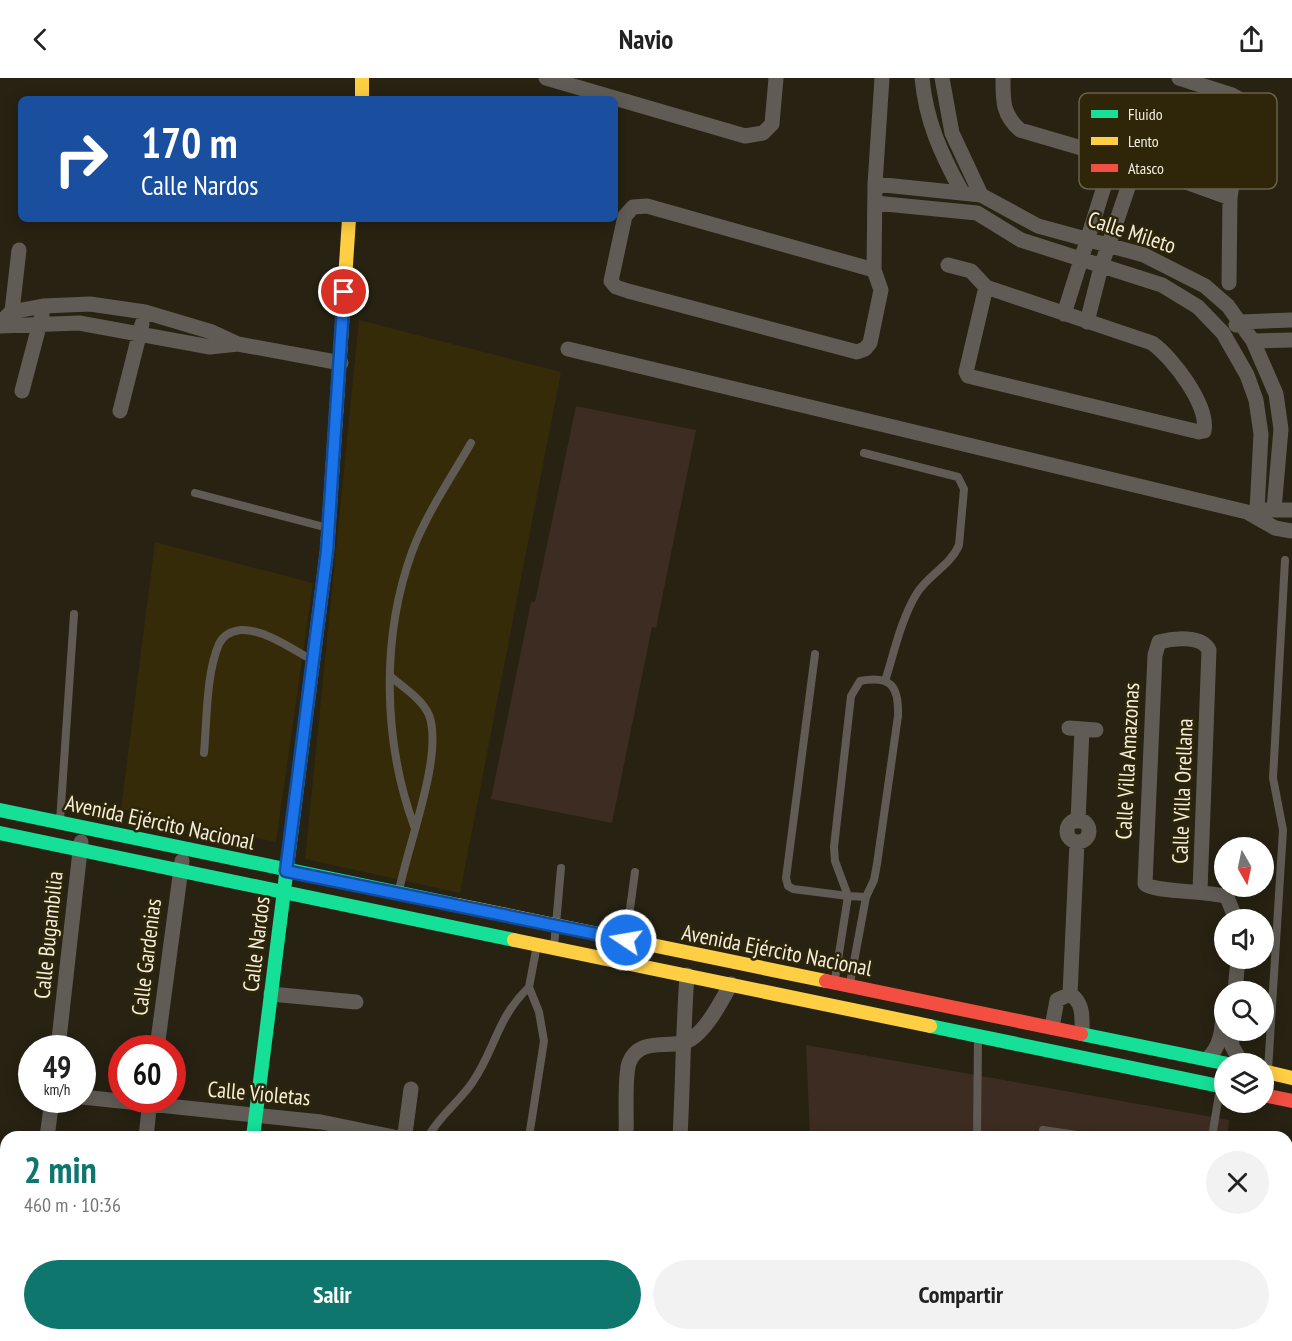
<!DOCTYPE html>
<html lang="es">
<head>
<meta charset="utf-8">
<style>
  body { margin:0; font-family:"PT Sans Narrow",sans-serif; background:#f2f2f2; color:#222; height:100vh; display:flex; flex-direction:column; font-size:22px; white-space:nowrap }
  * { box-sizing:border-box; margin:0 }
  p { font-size:20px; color:#767676 }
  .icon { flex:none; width:33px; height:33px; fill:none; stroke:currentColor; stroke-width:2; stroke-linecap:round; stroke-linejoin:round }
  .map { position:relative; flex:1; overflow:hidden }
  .drawer { position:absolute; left:0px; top:1053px; width:1293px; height:210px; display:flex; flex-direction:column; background:#fff; border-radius:18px 18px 0 0; box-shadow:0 3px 15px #0003 }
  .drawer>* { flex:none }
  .guide { position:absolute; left:18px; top:18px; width:600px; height:126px; border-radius:9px; box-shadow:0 3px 15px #0003; background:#1a4fa0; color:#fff; overflow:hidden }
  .needle { width:39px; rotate:171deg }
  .fabs { position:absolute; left:1214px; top:759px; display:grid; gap:12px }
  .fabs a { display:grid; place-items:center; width:60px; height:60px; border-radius:50%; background:#fff; box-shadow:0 3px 15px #0003; font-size:30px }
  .speed { position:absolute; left:18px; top:957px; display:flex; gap:12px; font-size:30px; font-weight:700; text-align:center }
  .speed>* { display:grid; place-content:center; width:78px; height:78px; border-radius:50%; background:#fff; box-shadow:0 3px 15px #0003; line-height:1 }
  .speed small { font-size:15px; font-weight:400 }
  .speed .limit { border:9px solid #d22; background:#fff; color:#111 }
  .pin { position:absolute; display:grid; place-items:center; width:51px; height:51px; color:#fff; margin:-26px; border:3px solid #fff; border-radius:50%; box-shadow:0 2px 6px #0007 }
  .me { position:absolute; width:66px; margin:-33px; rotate:282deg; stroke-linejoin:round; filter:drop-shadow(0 0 4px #0008) }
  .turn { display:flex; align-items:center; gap:21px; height:126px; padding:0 24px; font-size:27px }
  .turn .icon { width:78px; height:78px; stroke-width:2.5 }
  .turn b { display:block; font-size:42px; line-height:51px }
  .round { display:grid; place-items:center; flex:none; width:63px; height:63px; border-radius:32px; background:#f2f2f2 }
  .summary { display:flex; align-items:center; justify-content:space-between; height:102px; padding:0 24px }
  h1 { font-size:36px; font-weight:800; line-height:45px; color:#0f766e }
  .action { display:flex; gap:12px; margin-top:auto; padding:12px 24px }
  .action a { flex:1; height:69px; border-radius:36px; background:#0f766e; color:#fff; font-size:24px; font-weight:800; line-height:69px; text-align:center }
  .action a+a { background:#f2f2f2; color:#222 }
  header { display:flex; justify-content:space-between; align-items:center; height:78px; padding:0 24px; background:#fff; font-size:27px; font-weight:800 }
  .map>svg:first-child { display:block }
  .built { fill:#362b08 }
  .green { fill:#3d2c21 }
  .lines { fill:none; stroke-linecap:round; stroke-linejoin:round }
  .lane { stroke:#605c55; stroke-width:8 }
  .street { stroke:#605c55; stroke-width:15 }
  .fast { stroke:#16e098; stroke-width:14 }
  .slow { stroke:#ffcf43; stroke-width:14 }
  .jam { stroke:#f24e42; stroke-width:14 }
  .route-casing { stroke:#114b97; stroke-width:15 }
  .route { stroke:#1a73e8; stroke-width:10 }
  .labels { text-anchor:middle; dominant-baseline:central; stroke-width:5; stroke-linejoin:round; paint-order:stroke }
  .street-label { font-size:22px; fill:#f3eedd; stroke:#2f260a }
  .key { fill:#2f260a; stroke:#6a6249; stroke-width:1.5 }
  .key-label { font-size:16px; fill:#f3eedd }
</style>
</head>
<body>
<header><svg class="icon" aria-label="back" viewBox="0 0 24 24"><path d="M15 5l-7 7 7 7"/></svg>Navio<svg class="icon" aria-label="share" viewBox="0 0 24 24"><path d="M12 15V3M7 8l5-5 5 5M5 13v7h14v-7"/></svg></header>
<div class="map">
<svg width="1292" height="1263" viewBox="0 0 1292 1263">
  <rect width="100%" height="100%" fill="#272212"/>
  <path class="built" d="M 359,242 L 561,294 L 460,815 L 305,781 Z
    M 155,464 L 313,505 L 276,764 L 121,731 Z"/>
  <path class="green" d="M 576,328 L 696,352 L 656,550 L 652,549 L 612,745 L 491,721 L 531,524 L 535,524 Z
    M 806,967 L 1229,1042 L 1227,1059 L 810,1059 Z
    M 820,1257 L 1199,1257 L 1198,1263 L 820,1263 Z"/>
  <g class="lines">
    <path class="lane" d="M 864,375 L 958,399 L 964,411 L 959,467 C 951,487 928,497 917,515 C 901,541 894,575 885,603
      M 195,415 L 328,450
      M 815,576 L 786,800 L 788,808 L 793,811 L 848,818 L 835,901
      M 390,598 C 403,609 422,621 429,637 C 444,677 407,769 399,813
      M 204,675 C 207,643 206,595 219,566 C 223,558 231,553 241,552 C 264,551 292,571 312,582
      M 60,743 L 74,536
      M 414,748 C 383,663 381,559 412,474 C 426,436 451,400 471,365
      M 626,860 L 635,794
      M 554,869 L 561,790
      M 850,905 L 866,819 L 874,802 L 877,786 L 898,638 C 899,608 891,597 860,603 L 851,618 L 834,769 L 835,783 L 848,818 L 866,819
      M 1268,992 L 1283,752 L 1273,700 L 1285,482
      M 1043,1052 L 1090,1059
      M 428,1059 C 439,1038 459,1024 472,1005 C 496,970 496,941 529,909
      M 529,1059 L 544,963 L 539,934 L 529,909 L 537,867
      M 977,1059 L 978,960
      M 1212,1059 L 1220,1010
      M 977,1257 L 978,1263
      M 1012,1257 L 1012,1263
      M 396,1263 L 397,1257
      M 542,1263 L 543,1257"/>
    <path class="street" d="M 546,0 L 745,58 L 763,55 L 772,46 L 776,0
      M 922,0 C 926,43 941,76 962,114
      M 942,0 L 952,55 L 981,117
      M 1003,0 C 1003,22 1002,36 1020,52 L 1136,86 L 1230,120
      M 1179,0 L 1232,17 L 1239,21 L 1243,30 L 1230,120 L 1229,205
      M 875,106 L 981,117 L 1038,148 L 1144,177 L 1205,208 L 1228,228 L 1253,263 L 1276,316 L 1281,351 L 1274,431
      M 875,125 L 977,135 L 1021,162 L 1162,207 L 1198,229 L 1223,255 L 1247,297 L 1256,322 L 1261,356 L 1257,433
      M 948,187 L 971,193 L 986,209 L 1152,265 C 1172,279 1209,327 1204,353 L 1199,354 L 968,298 L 966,294 L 986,209
      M 874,192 L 647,128 L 633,129 L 625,138 L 611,203 L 616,209 L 628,213 L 857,274 L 865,271 L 870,265 L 881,212 L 874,192 L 875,106 L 882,0
      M 1064,236 L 1113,80
      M 11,242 L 19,172
      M 1087,244 L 1101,189 L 1136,86
      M 0,245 L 11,234 L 43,228 L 90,226 L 145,234 L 212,254 L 238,266 L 341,285
      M 1236,247 L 1241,244 L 1292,242
      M 0,248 L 79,245 L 210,269 L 238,266
      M 1253,263 L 1292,262
      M 568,271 L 1247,434 L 1275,450 L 1292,453
      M 22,313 L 42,237
      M 120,333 L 142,246
      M 1265,432 L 1292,432
      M 1069,650 L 1096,652
      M1067 753a11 11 0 1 1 22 0a11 11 0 1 1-22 0Z
      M 1078,743 L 1082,651
      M 1200,813 L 1209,572 C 1202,557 1173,560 1159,564 L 1155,577 L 1145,806 C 1157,815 1207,812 1227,819 L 1236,842
      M 1235,914 L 1238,880
      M 271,916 L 356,924
      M 1070,916 L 1077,764
      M 1052,949 L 1057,922 L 1070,916 C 1084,925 1082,940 1082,954
      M 1231,952 L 1232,968 L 1242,986
      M 58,970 L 81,764
      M 157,970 L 182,783
      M 1207,981 C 1224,966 1222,944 1224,923
      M 82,1019 L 321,1044 L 394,1059
      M 47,1059 L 52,1022
      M 146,1059 L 150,1022
      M 400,1059 L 405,1056 L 411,1011
      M 626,1059 C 627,1041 624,1000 629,985 C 640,955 675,975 694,959 C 710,946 720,925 731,906
      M 680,1059 C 683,1004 683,952 687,897
      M 196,1257 L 228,1262
      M 30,1263 L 42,1257
      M 299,1263 L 299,1257
      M 609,1263 L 609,1257
      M 668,1263 L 668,1257"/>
    <path class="fast" d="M 0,732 L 458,827
      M 0,755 L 514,862
      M 930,948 L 1224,1009
      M 1081,956 L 1228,986
      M 253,1059 L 307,630
      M 228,1257 L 228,1263"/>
    <path class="slow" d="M 362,0 L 362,21
      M 307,630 L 327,473 L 349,141
      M 458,827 L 826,903
      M 514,862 L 930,948
      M 1263,993 L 1292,1000"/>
    <path class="jam" d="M 826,903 L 1081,956
      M 1263,1017 L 1292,1023"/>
  </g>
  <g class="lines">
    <defs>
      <path id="route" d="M 344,214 L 327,473 L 286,793 L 626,862"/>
    </defs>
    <use href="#route" class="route-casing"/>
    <use href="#route" class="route"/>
  </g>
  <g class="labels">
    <g class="street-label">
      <text transform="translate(1132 154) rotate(18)">Calle Mileto</text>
      <text transform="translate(1127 683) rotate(-87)">Calle Villa Amazonas</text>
      <text transform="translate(1182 713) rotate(-88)">Calle Villa Orellana</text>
      <text transform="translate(160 744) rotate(12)">Avenida Ejército Nacional</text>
      <text transform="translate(48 857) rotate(-84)">Calle Bugambilia</text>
      <text transform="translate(256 866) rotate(-83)">Calle Nardos</text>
      <text transform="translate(777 872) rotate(11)">Avenida Ejército Nacional</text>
      <text transform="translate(146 879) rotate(-83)">Calle Gardenias</text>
      <text transform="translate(259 1015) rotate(5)">Calle Violetas</text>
    </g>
  </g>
  <rect x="1079" y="15" width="198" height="96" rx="9" class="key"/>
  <rect x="1091" y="32" width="27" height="8" fill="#16e098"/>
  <rect x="1091" y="59" width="27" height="8" fill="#ffcf43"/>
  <rect x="1091" y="86" width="27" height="8" fill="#f24e42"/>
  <g class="key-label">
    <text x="1128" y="42">Fluido</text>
    <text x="1128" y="69">Lento</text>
    <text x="1128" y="96">Atasco</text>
  </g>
</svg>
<div class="fabs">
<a><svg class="needle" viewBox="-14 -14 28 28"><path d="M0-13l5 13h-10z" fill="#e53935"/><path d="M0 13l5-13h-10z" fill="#767676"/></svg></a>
<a><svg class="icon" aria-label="sound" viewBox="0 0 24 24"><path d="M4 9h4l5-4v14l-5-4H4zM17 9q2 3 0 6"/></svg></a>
<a><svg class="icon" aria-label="search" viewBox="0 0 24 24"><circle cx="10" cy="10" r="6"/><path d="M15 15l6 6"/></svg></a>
<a><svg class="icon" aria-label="layers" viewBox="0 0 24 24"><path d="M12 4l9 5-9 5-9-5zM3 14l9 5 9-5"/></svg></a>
</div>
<div class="speed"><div>49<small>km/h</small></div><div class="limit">60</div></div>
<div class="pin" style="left:344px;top:214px;background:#d93025"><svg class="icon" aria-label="arrive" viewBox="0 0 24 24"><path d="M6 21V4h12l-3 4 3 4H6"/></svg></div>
<svg class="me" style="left:626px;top:862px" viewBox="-20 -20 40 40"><circle r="17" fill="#1a73e8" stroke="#fff" stroke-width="3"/><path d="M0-11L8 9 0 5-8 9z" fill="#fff"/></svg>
<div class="guide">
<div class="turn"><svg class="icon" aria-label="right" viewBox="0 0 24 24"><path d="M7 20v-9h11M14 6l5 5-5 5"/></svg><div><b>170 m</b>Calle Nardos</div></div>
</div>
<section class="drawer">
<div class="summary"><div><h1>2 min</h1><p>460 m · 10:36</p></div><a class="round"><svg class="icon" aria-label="close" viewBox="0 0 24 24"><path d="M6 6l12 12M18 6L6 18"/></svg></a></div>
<div class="action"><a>Salir</a><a>Compartir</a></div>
</section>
</div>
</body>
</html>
